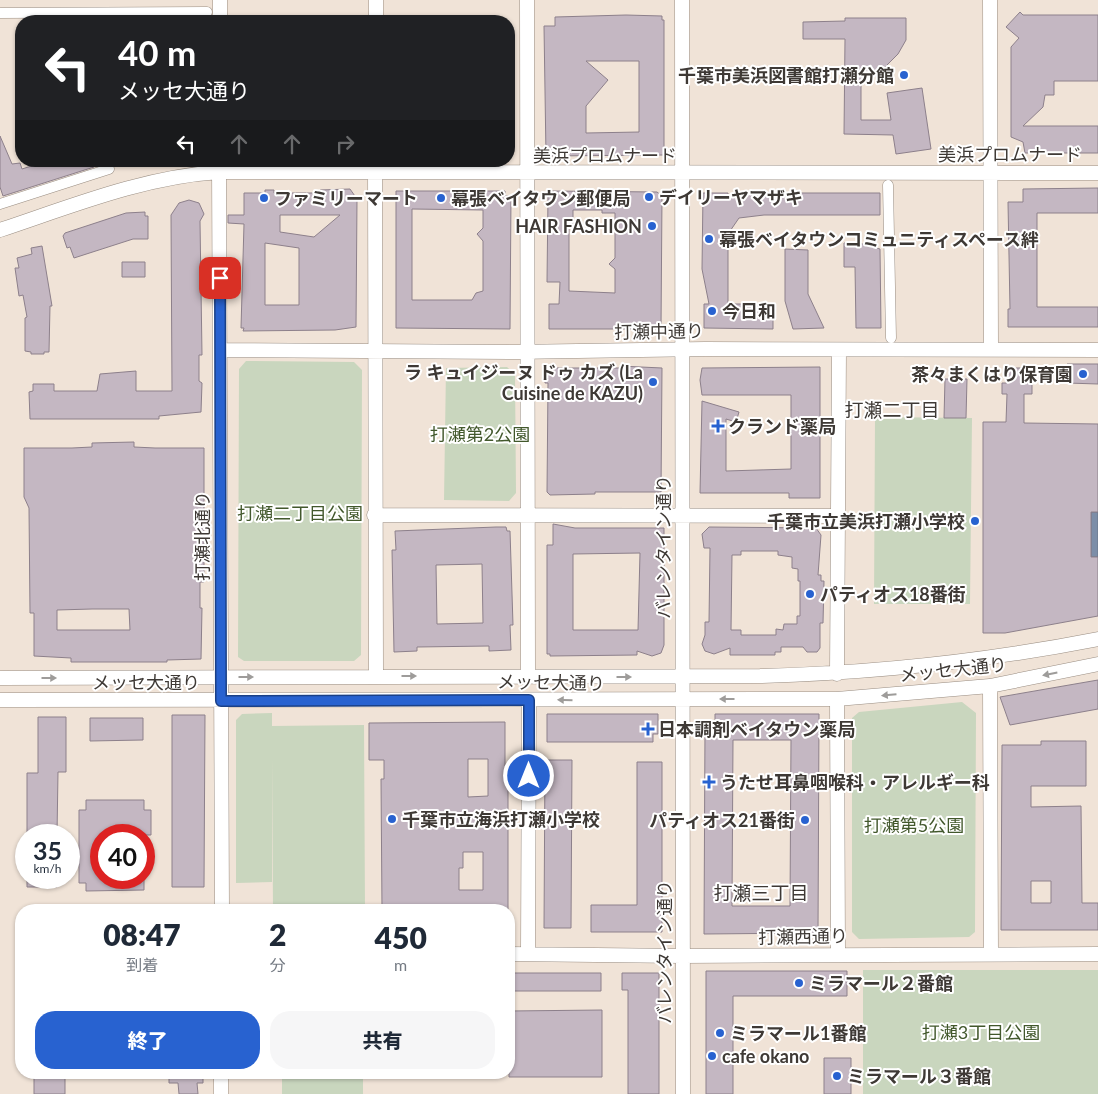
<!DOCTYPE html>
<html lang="ja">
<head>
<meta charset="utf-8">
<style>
  body { margin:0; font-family:Lato,"Noto Sans JP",sans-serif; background:#f6f6f7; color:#1f2937; height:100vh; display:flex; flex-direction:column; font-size:19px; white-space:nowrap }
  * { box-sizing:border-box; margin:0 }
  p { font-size:16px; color:#747a83 }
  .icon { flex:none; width:28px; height:28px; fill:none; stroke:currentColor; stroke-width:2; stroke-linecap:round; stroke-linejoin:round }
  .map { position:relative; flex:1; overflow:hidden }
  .sheet { position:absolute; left:15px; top:904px; width:500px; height:175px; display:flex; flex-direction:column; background:#fff; border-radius:20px; box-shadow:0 1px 4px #0004 }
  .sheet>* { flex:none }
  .hud { position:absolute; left:15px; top:15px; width:500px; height:152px; border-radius:20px; box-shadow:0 1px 4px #0004; background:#202124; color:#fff; overflow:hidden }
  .speed { position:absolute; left:15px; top:824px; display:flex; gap:10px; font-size:25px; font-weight:700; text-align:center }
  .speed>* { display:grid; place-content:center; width:65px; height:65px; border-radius:50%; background:#fff; box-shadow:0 1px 4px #0004; line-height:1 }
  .speed small { font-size:12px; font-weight:400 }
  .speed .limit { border:8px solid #d22; background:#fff; color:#111 }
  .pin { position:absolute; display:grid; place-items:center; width:42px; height:42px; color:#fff; margin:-21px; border-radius:10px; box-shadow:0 2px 8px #0006 }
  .me { position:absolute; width:55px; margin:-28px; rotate:0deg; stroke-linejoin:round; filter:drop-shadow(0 0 4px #0008) }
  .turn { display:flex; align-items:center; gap:18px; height:105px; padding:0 20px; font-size:22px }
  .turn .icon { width:65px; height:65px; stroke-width:2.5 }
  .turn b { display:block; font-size:35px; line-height:42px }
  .lanes { display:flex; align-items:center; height:48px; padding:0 20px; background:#0003; justify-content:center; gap:25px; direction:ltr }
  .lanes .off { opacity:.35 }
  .eta { display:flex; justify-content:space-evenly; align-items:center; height:85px; text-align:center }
  .eta b { font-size:30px; font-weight:800; line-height:35px }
  .action { display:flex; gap:10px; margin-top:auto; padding:10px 20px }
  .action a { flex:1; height:58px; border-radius:20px; background:#2862d0; color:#fff; font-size:20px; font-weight:800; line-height:58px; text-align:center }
  .action a+a { background:#f6f6f7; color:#1f2937 }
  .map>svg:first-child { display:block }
  .green { fill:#c9d6be }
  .water { fill:#7c8ea8; stroke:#697486 }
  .building { fill:#c4b7c2; stroke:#8d808b; fill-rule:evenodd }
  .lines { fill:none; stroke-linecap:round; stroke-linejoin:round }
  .street-casing { stroke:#998d82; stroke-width:11 }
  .secondary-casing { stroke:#998d82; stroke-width:15 }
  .street { stroke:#fff; stroke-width:10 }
  .secondary { stroke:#fff; stroke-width:14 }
  .oneway { fill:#9e9c9a }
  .route-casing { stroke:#1a4087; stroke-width:12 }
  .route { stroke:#2862d0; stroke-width:9 }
  .poi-dot { fill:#2862d0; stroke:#fff; stroke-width:2 }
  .labels { text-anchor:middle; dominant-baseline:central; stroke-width:4; stroke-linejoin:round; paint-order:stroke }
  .poi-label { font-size:18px; font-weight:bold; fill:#3e3935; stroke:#fff; text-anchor:start }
  .street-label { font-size:18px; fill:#3e3935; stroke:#fff }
  .park-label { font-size:18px; fill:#42582c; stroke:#fff }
  .neighbourhood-label { font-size:19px; fill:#3e3935; stroke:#fff }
</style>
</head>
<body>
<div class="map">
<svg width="1098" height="1094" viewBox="0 0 1098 1094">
  <rect width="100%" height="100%" fill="#f0e3d7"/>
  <path class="green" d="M 246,361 L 354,362 L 362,370 L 361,655 L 354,661 L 244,661 L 238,657 L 239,369 Z
    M 507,367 L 515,374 L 516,493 L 509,501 L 444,500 L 446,368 Z
    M 875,417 L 972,418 L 970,604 L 874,604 Z
    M 962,702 L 976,713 L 975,932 L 969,937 L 859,939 L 852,932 L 852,718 L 859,712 Z
    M 272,713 L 272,726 L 364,725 L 365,910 L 273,910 L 272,757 L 272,882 L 236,883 L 236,720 L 242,714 Z
    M 863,970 L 1098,970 L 1098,1094 L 863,1094 Z
    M 282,1073 L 363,1073 L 363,1094 L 282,1094 Z"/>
  <path class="water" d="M 1091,512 L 1098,512 L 1098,557 L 1091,557 Z"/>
  <path class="building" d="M 1020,12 L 1023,15 L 1098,15 L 1098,81 L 1054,81 L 1054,95 L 1045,95 L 1043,107 L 1023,126 L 1098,126 L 1098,153 L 1025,153 L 1023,142 L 1011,137 L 1011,47 L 1019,38 L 1006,27 Z
    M 626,15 L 662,16 L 662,20 L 664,20 L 664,155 L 546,156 L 544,26 L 555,26 L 555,17 ZM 586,61 L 639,61 L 639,132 L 586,133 L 586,106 L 608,80 Z
    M 845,18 L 906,18 L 906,40 L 898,54 L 877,75 L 861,81 L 861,120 L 891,120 L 887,93 L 922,88 L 931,149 L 896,154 L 893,135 L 844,134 L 845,39 L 803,39 L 803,22 L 845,21 Z
    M 0,136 L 12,164 L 20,163 L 22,169 L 47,161 L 92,161 L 94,167 L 3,196 L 0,187 Z
    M 1098,188 L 1098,213 L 1037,213 L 1037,307 L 1098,307 L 1098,327 L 1008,327 L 1008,309 L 1010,309 L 1008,202 L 1023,202 L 1023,189 Z
    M 350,189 L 357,199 L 356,327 L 335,330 L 243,331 L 244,328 L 241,328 L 244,224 L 228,223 L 228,215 L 244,215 L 244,193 L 265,193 L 265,190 L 274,190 L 274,193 L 320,193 L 320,190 ZM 280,215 L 340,215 L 314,237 L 280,232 ZM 265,243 L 299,248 L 299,305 L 265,305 Z
    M 396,191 L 505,191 L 505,196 L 511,196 L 510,329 L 396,328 ZM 412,209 L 483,210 L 483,228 L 477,234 L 483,241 L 483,291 L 476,293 L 472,300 L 412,300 Z
    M 552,191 L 657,192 L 662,196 L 661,329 L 549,329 L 549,304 L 559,304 L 560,282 L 547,282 L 548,197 ZM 573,210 L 602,210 L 602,213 L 615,213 L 615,258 L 609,264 L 615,269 L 615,293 L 569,291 L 569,227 L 573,227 Z
    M 703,193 L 728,193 L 728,196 L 752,193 L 880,193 L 880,215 L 764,215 L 739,218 L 728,234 L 728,304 L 773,304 L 773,329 L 704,328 L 704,304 L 709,304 L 702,269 Z
    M 189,200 L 199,203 L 204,214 L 200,221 L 202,355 L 199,355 L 199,381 L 202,383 L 201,412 L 159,416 L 159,419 L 30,419 L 29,392 L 33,391 L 33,384 L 54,384 L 54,391 L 97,391 L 100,374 L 136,371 L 136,391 L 172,391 L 171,215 L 179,203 Z
    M 145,212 L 145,216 L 148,216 L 148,239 L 133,239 L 74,258 L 70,247 L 67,248 L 63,236 L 65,233 L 126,213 Z
    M 844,243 L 859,243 L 880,249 L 881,328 L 856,328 L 855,267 L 844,267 Z
    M 42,246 L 52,306 L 50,306 L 49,352 L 44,352 L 44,354 L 31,354 L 31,352 L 25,351 L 25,318 L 27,317 L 23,295 L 19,296 L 15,268 L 19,268 L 17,258 L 32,254 L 31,248 Z
    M 785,249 L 808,250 L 808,294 L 824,328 L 793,329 L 785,301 Z
    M 122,262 L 145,262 L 145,277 L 122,277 Z
    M 1067,364 L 1098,364 L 1098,384 L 1067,383 Z
    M 620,366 L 662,368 L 661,492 L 595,492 L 595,494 L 550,495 L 547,492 L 548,383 L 545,383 L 545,371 L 552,371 L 552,368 L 620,368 Z
    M 820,367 L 820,498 L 789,498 L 789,493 L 700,493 L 702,401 L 739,412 L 736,422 L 726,419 L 726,471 L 791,469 L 791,395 L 702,395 L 700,380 L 702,368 Z
    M 1007,368 L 1024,368 L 1024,383 L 1032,383 L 1032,394 L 1024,394 L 1024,423 L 1098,424 L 1098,512 L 1091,512 L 1091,557 L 1098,557 L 1098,616 L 1005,633 L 983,633 L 983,422 L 1006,422 L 1007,394 L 1002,394 L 1002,383 L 1007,383 Z
    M 945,379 L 967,379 L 966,418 L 944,418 Z
    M 134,442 L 134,447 L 155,448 L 204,448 L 204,582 L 200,582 L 200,608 L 202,608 L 201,659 L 167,660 L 167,662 L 71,662 L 71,658 L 34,656 L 34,613 L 30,613 L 29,508 L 24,497 L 24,448 L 72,448 L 92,447 L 92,443 ZM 92,609 L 129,609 L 130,630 L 57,630 L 57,610 Z
    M 553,524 L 575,528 L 664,528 L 664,645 L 661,653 L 652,656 L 637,651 L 637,655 L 550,656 L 550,654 L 547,654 L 547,545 L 553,545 ZM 640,553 L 638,630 L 573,630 L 573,554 Z
    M 496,527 L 506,527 L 507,531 L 510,531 L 513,625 L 510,625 L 511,650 L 489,651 L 489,646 L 417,647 L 417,651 L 394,652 L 392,550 L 396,550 L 395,531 ZM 482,564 L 483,623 L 437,624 L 436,565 Z
    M 709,527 L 816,528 L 821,535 L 818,575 L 821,575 L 821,581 L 824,581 L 823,623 L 820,623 L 820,648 L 817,652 L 807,652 L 803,647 L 781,647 L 781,652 L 775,652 L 775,655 L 730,655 L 730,648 L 714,654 L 705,651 L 702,644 L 705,635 L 705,622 L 709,622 L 710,548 L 704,548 L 702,534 ZM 741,551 L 778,551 L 778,555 L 792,557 L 792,568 L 798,569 L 798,581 L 800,581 L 800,616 L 797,616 L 797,624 L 784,624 L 783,630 L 776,629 L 776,635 L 741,635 L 741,630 L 731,630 L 732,555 L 741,555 Z
    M 1098,680 L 1098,709 L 1010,725 L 1000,697 Z
    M 547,714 L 658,714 L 658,734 L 653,734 L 653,742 L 547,742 Z
    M 715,714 L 819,714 L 818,933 L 704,934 L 705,727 L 715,727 ZM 733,740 L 791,740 L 790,906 L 732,906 Z
    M 172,715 L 205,715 L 204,887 L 172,887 Z
    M 38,717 L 66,717 L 66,772 L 58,772 L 57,835 L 27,835 L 27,773 L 38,773 Z
    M 90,718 L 143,718 L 143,740 L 90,741 Z
    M 505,722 L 505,766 L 508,766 L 508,910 L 382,910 L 381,779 L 384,779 L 384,760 L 369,760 L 369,723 ZM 468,759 L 488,759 L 488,796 L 468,797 ZM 463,852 L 483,852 L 483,890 L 459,890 L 459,868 L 463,868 Z
    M 1041,741 L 1086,741 L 1086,786 L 1031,786 L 1031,807 L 1081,806 L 1082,903 L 1098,903 L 1098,930 L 1001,930 L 1002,745 L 1041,745 ZM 1031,881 L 1051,881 L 1051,903 L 1031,903 Z
    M 545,760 L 572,760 L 571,928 L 544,928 Z
    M 637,762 L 662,762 L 662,932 L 591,932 L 591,905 L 637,905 Z
    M 86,800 L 144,800 L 144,810 L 151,810 L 151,835 L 101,835 L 101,878 L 144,878 L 144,890 L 86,891 L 86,883 L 79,883 L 79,810 L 86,810 Z
    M 27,878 L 57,878 L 57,887 L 27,887 Z
    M 706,971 L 847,971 L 847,996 L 733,996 L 733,1094 L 706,1094 Z
    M 509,973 L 601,973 L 601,991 L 509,991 Z
    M 622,973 L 659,973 L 659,1094 L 628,1094 L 628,990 L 622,990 Z
    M 602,1010 L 602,1077 L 509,1077 L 509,1011 Z
    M 824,1058 L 851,1058 L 851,1094 L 824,1094 Z
    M 34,1072 L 65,1072 L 65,1094 L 34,1094 Z
    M 169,1072 L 203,1072 L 203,1083 L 197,1083 L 198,1094 L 179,1094 L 178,1083 L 169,1083 Z"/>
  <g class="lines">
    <defs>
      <path id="street" d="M 0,13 L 207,12
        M 888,185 L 891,338
        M 0,204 L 109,169"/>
      <path id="secondary" d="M 527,0 L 528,676
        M 682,0 L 683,1094
        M 990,0 L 991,349
        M 220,21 L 220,0
        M 376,21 L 376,0
        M 219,161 L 222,910
        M 375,161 L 376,676
        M 0,230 C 72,206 143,177 219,172 L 1098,173
        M 220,350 L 514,352 L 705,349 L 1098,350
        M 374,515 L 838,516
        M 837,674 L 839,350
        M 0,678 L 760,676 C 873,673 986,661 1098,639
        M 990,686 L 991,954
        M 837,699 L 838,954
        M 0,700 L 837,699 L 990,686 L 1098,664
        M 509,954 L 682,956 L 1098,954
        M 528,954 L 529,700
        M 221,1094 L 221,1072"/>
    </defs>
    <use href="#street" class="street-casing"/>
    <use href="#secondary" class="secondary-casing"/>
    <use href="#street" class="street"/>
    <use href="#secondary" class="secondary"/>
  </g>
  <defs><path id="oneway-solid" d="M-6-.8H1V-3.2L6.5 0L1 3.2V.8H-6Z" transform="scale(1.25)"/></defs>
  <g class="oneway">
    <use href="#oneway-solid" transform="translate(1050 674) rotate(169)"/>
    <use href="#oneway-solid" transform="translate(409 676)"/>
    <use href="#oneway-solid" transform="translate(246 677)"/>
    <use href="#oneway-solid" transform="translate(624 677)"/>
    <use href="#oneway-solid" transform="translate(49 678)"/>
    <use href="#oneway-solid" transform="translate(889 695) rotate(175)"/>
    <use href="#oneway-solid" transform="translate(727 699) rotate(180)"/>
    <use href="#oneway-solid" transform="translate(565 700) rotate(-179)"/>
  </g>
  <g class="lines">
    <defs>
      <path id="route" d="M 220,278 L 221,701 L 529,700 L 529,776"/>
    </defs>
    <use href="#route" class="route-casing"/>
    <use href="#route" class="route"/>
  </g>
  <g class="poi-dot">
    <circle cx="904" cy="75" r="5"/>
    <circle cx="649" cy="197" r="5"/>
    <circle cx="264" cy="198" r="5"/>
    <circle cx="441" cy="198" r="5"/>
    <circle cx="652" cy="226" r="5"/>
    <circle cx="709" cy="239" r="5"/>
    <circle cx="712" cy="311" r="5"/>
    <circle cx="1083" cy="374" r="5"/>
    <circle cx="653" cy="382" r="5"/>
    <path d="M715.5 418.5h5v5h5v5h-5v5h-5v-5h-5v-5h5z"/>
    <circle cx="975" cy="521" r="5"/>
    <circle cx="810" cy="594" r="5"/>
    <path d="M645.5 721.5h5v5h5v5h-5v5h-5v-5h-5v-5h5z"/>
    <path d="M706.5 774.5h5v5h5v5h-5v5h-5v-5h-5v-5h5z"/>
    <circle cx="392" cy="819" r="5"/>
    <circle cx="805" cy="820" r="5"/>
    <circle cx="799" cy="983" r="5"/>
    <circle cx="720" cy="1033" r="5"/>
    <circle cx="712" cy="1056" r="5"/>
    <circle cx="837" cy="1076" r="5"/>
  </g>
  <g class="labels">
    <g class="poi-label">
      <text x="894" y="75" text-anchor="end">千葉市美浜図書館打瀬分館</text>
      <text x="659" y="197">デイリーヤマザキ</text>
      <text x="274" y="198">ファミリーマート</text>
      <text x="451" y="198">幕張ベイタウン郵便局</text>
      <text x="642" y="226" text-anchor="end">HAIR FASHION</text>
      <text x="719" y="239">幕張ベイタウンコミュニティスペース絆</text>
      <text x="722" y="311">今日和</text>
      <text x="643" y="372" text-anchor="end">ラ キュイジーヌ ドゥ カズ (La<tspan x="643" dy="21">Cuisine de KAZU)</tspan></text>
      <text x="1073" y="374" text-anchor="end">茶々まくはり保育園</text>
      <text x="728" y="426">クランド薬局</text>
      <text x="965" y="521" text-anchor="end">千葉市立美浜打瀬小学校</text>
      <text x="820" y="594">パティオス18番街</text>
      <text x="658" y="729">日本調剤ベイタウン薬局</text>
      <text x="720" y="782">うたせ耳鼻咽喉科・アレルギー科</text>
      <text x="402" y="819">千葉市立海浜打瀬小学校</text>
      <text x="795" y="820" text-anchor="end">パティオス21番街</text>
      <text x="809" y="983">ミラマール２番館</text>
      <text x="730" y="1033">ミラマール1番館</text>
      <text x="722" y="1056">cafe okano</text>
      <text x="847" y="1076">ミラマール３番館</text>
    </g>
    <g class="street-label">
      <text x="1010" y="154">美浜プロムナード</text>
      <text x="605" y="155">美浜プロムナード</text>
      <text transform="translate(659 331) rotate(-1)">打瀬中通り</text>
      <text transform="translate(202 536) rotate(-90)">打瀬北通り</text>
      <text transform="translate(663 547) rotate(-90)">バレンタイン通り</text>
      <text transform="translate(953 669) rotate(-6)">メッセ大通り</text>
      <text x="146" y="682">メッセ大通り</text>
      <text transform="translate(551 682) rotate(1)">メッセ大通り</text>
      <text transform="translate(803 936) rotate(-1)">打瀬西通り</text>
      <text transform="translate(664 952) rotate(-90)">バレンタイン通り</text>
    </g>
    <g class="park-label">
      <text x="480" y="434">打瀬第2公園</text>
      <text x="300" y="513">打瀬二丁目公園</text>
      <text x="914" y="825">打瀬第5公園</text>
      <text x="981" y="1032">打瀬3丁目公園</text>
    </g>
    <g class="neighbourhood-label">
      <text x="892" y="409">打瀬二丁目</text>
      <text x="761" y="892">打瀬三丁目</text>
    </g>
  </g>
</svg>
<div class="speed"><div>35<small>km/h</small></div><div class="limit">40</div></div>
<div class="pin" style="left:220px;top:278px;background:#d93025"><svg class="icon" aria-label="arrive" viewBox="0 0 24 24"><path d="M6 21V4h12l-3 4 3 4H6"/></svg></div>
<svg class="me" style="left:529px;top:776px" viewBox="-20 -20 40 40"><circle r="17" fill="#2862d0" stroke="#fff" stroke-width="3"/><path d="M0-11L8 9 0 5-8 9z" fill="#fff"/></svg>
<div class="hud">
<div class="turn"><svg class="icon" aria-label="left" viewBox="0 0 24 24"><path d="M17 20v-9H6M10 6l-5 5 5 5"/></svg><div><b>40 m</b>メッセ大通り</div></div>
<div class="lanes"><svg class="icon" aria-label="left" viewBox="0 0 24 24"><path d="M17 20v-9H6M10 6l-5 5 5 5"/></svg><svg class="icon off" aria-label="ahead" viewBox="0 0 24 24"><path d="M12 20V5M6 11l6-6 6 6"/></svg><svg class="icon off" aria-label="ahead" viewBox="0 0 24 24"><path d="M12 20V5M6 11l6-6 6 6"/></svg><svg class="icon off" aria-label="right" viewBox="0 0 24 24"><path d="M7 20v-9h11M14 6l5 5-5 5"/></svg></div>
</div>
<section class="sheet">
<div class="eta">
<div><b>08:47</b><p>到着</p></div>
<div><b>2</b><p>分</p></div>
<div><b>450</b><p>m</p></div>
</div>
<div class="action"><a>終了</a><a>共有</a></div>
</section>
</div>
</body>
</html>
